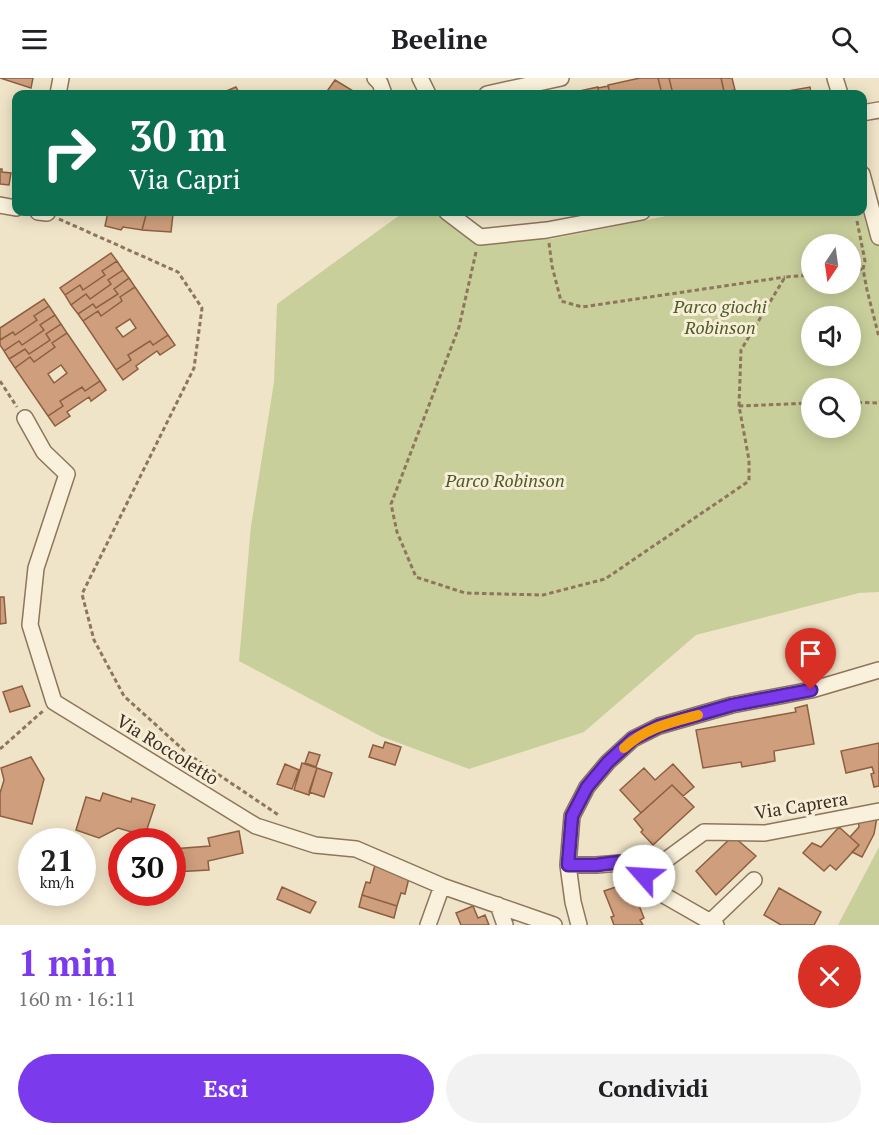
<!DOCTYPE html>
<html lang="it">
<head>
<meta charset="utf-8">
<style>
  body { margin:0; font-family:"PT Serif",serif; background:#f2f2f2; color:#202124; height:100vh; display:flex; flex-direction:column; font-size:22px; white-space:nowrap }
  * { box-sizing:border-box; margin:0 }
  p { font-size:20px; color:#757577 }
  .icon { flex:none; width:33px; height:33px; fill:none; stroke:currentColor; stroke-width:2; stroke-linecap:round; stroke-linejoin:round }
  .map { position:relative; height:847px; overflow:hidden }
  .sheet { display:flex; flex-direction:column; background:#fff; flex:1 }
  .sheet>* { flex:none }
  .banner { position:absolute; left:12px; top:12px; width:855px; height:126px; border-radius:12px; box-shadow:0 3px 15px #0003; background:#0b6e4f; color:#fff; overflow:hidden }
  .needle { width:39px; rotate:193deg }
  .buttons { position:absolute; left:801px; top:156px; display:grid; gap:12px }
  .buttons a { display:grid; place-items:center; width:60px; height:60px; border-radius:50%; background:#fff; box-shadow:0 3px 15px #0003; font-size:30px }
  .speed { position:absolute; left:18px; top:750px; display:flex; gap:12px; font-size:30px; font-weight:700; text-align:center }
  .speed>* { display:grid; place-content:center; width:78px; height:78px; border-radius:50%; background:#fff; box-shadow:0 3px 15px #0003; line-height:1 }
  .speed small { font-size:15px; font-weight:400 }
  .speed .limit { border:9px solid #d22; background:#fff; color:#111 }
  .pin { position:absolute; display:grid; place-items:center; width:51px; height:51px; color:#fff; margin:-62px -26px; border-radius:50% 50% 50% 0; rotate:-45deg; box-shadow:0 0 6px #0007 }
  .pin .icon { rotate:45deg }
  .me { position:absolute; width:66px; margin:-33px; rotate:296deg; stroke-linejoin:round; filter:drop-shadow(0 0 4px #0008) }
  .turn { display:flex; align-items:center; gap:21px; height:126px; padding:0 18px; font-size:27px }
  .turn .icon { width:78px; height:78px; stroke-width:2.5 }
  .turn b { display:block; font-size:42px; line-height:51px }
  .round { display:grid; place-items:center; flex:none; width:63px; height:63px; border-radius:32px; background:#f2f2f2 }
  .head { display:flex; align-items:center; justify-content:space-between; height:102px; padding:0 18px }
  h1 { font-size:36px; font-weight:700; line-height:45px; color:#7c3aed }
  .action { display:flex; gap:12px; margin-top:auto; padding:12px 18px }
  .action a { flex:1; height:69px; border-radius:36px; background:#7c3aed; color:#fff; font-size:24px; font-weight:700; line-height:69px; text-align:center }
  .action a+a { background:#f2f2f2; color:#202124 }
  header { display:flex; justify-content:space-between; align-items:center; height:78px; padding:0 18px; background:#fff; font-size:27px; font-weight:700 }
  .map>svg:first-child { display:block }
  .green { fill:#c9cf9b; fill-rule:evenodd }
  .building { fill:#cf9f7d; stroke:#8d5f41; stroke-width:1.5; fill-rule:evenodd }
  .lines { fill:none; stroke-linecap:round; stroke-linejoin:round }
  .street-casing { stroke:#8d765c; stroke-width:18 }
  .path { stroke:#8d765c; stroke-width:3; stroke-dasharray:4.5 3; stroke-linecap:butt }
  .street { stroke:#faf1dc; stroke-width:15 }
  .route-casing { stroke:#51269a; stroke-width:15 }
  .route { stroke:#7c3aed; stroke-width:10 }
  .slow { stroke:#f59e0b; stroke-width:10 }
  .labels { text-anchor:middle; dominant-baseline:central; stroke-width:6; stroke-linejoin:round; paint-order:stroke }
  .park-label { font-size:18px; font-style:italic; fill:#4d5a26; stroke:#f7eed8 }
  .street-label { font-size:18px; fill:#3d2e20; stroke:#f7eed8 }
</style>
</head>
<body>
<header><svg class="icon" aria-label="menu" viewBox="0 0 24 24"><path d="M4 6h16M4 12h16M4 18h16"/></svg>Beeline<svg class="icon" aria-label="search" viewBox="0 0 24 24"><circle cx="10" cy="10" r="6"/><path d="M15 15l6 6"/></svg></header>
<div class="map">
<svg width="879" height="847" viewBox="0 0 879 847">
  <rect width="100%" height="100%" fill="#f0e4c8"/>
  <path class="green" d="M 863,96 L 879,158 L 879,514 L 859,515 L 696,557 L 584,654 L 469,691 L 380,658 L 239,583 L 251,448 L 274,304 L 277,226 L 404,134 L 447,134 L 480,159 L 551,161 L 686,134 L 862,134 ZM 812,166 L 850,166 L 850,206 L 812,206 ZM 812,238 L 850,238 L 850,278 L 812,278 ZM 812,310 L 850,310 L 850,350 L 812,350 Z
    M 879,769 L 879,847 L 838,847 Z"/>
  <path class="building" d="M 0,0 L 33,0 L 31,10 Z
    M 640,0 L 658,0 L 662,16 L 610,16 L 608,7 Z
    M 658,0 L 669,0 L 673,16 L 662,16 Z
    M 669,0 L 721,0 L 724,13 L 706,16 L 673,16 Z
    M 721,0 L 732,0 L 735,12 L 724,14 Z
    M 335,2 L 358,16 L 325,16 Z
    M 608,8 L 610,16 L 599,16 L 598,10 Z
    M 236,9 L 240,16 L 219,16 Z
    M 598,9 L 599,16 L 566,16 Z
    M 810,9 L 811,16 L 783,16 L 782,14 Z
    M 0,91 L 2,91 L 2,94 L 11,95 L 9,107 L 0,106 Z
    M 108,134 L 173,134 L 173,136 L 146,137 L 142,152 L 123,149 L 121,152 L 105,148 Z
    M 173,136 L 171,154 L 142,152 L 146,137 Z
    M 111,175 L 117,183 L 102,193 L 105,197 L 83,212 L 80,207 L 65,217 L 60,210 Z
    M 117,183 L 123,192 L 108,202 L 111,206 L 90,221 L 86,216 L 71,227 L 65,217 L 80,207 L 83,212 L 105,197 L 102,193 Z
    M 123,192 L 129,200 L 114,211 L 118,216 L 96,230 L 93,226 L 78,236 L 71,227 L 86,216 L 90,221 L 111,206 L 108,202 Z
    M 129,200 L 135,209 L 120,219 L 122,223 L 101,238 L 98,233 L 83,243 L 78,236 L 93,226 L 96,230 L 118,216 L 114,211 Z
    M 135,209 L 168,257 L 153,267 L 150,263 L 128,277 L 131,282 L 116,292 L 83,243 L 98,233 L 101,238 L 122,223 L 120,219 ZM 130,241 L 136,250 L 123,259 L 116,250 Z
    M 44,221 L 49,228 L 34,238 L 37,242 L 15,257 L 13,254 L 0,262 L 0,250 Z
    M 49,228 L 55,237 L 40,247 L 44,252 L 22,267 L 19,263 L 4,273 L 0,267 L 0,262 L 13,254 L 15,257 L 37,242 L 34,238 Z
    M 55,237 L 61,246 L 46,256 L 50,262 L 29,276 L 25,271 L 9,281 L 4,273 L 19,263 L 22,267 L 44,252 L 40,247 Z
    M 61,246 L 67,255 L 52,265 L 55,269 L 34,284 L 30,279 L 15,290 L 9,281 L 25,271 L 29,276 L 50,262 L 46,256 Z
    M 67,255 L 100,303 L 85,313 L 82,309 L 60,323 L 63,328 L 48,338 L 15,290 L 30,279 L 34,284 L 55,269 L 52,265 ZM 61,287 L 67,295 L 54,305 L 48,296 Z
    M 168,257 L 175,267 L 160,277 L 157,273 L 136,288 L 138,291 L 123,302 L 116,292 L 131,282 L 128,277 L 150,263 L 153,267 Z
    M 100,303 L 106,312 L 91,323 L 89,319 L 67,334 L 70,338 L 55,348 L 48,338 L 63,328 L 60,323 L 82,309 L 85,313 Z
    M 0,519 L 4,519 L 6,545 L 0,546 Z
    M 22,608 L 30,628 L 10,634 L 3,614 Z
    M 807,627 L 814,666 L 774,673 L 775,683 L 742,689 L 741,684 L 703,690 L 696,652 L 796,634 L 795,630 Z
    M 385,664 L 401,669 L 395,687 L 369,679 L 373,667 L 383,670 Z
    M 879,665 L 879,708 L 874,709 L 871,696 L 874,695 L 872,689 L 846,695 L 841,673 Z
    M 309,674 L 320,677 L 316,689 L 305,685 Z
    M 31,679 L 44,701 L 32,746 L 0,738 L 0,715 L 4,702 L 1,690 Z
    M 302,685 L 317,690 L 309,717 L 294,712 Z
    M 285,686 L 299,692 L 292,711 L 277,706 Z
    M 673,686 L 694,709 L 683,718 L 672,707 L 641,735 L 620,712 L 644,690 L 655,702 Z
    M 317,690 L 332,695 L 324,719 L 309,714 Z
    M 672,707 L 694,729 L 653,767 L 641,754 L 643,752 L 634,741 Z
    M 103,715 L 131,724 L 132,720 L 155,727 L 146,754 L 142,757 L 118,750 L 99,760 L 76,752 L 86,719 L 100,723 Z
    M 877,739 L 874,756 L 862,779 L 852,774 L 859,767 L 850,759 L 859,749 L 858,741 Z
    M 839,749 L 859,767 L 836,792 L 830,787 L 824,793 L 803,775 L 812,765 L 821,769 Z
    M 239,753 L 243,775 L 208,783 L 209,792 L 174,794 L 172,771 L 210,768 L 208,760 Z
    M 733,758 L 756,778 L 716,817 L 696,793 Z
    M 375,787 L 410,796 L 405,816 L 401,815 L 397,828 L 362,817 L 366,804 L 370,805 Z
    M 622,807 L 626,818 L 634,815 L 644,840 L 640,842 L 643,847 L 614,847 L 611,839 L 614,838 L 604,813 Z
    M 282,809 L 316,824 L 310,835 L 277,821 Z
    M 779,810 L 821,834 L 814,847 L 781,847 L 764,837 Z
    M 362,817 L 397,828 L 394,840 L 359,829 Z
    M 473,828 L 478,840 L 485,837 L 489,847 L 461,847 L 456,835 Z"/>
  <g class="lines">
    <defs>
      <path id="street" d="M 375,0 L 380,5 L 384,16
        M 420,0 L 428,16
        M 835,0 L 840,16
        M 58,16 L 61,0
        M 487,16 L 561,0
        M 862,35 L 879,32
        M 862,96 L 879,159
        M 0,127 L 16,130
        M 38,134 L 47,135 L 48,134
        M 447,134 L 480,159 L 547,152 L 642,134
        M 25,340 L 44,374 L 67,396 L 36,490 L 30,547 L 54,624 L 256,748 L 315,767 L 356,771 L 442,808 L 554,847
        M 568,787 L 596,787 L 620,785 L 644,798 L 704,754 L 765,755 L 879,733
        M 644,798 L 660,815 L 716,847
        M 498,827 L 505,847
        M 710,844 L 754,802
        M 428,847 L 442,808
        M 579,847 L 573,824 L 568,787 L 572,738 L 587,709 L 608,684 L 633,661 L 659,648 L 732,627 L 811,612 L 879,592"/>
    </defs>
    <use href="#street" class="street-casing"/>
    <path class="path" d="M 59,141 L 178,194 L 202,230 L 194,290 L 82,516 L 94,562 L 124,618 L 188,676 L 280,738
      M 857,143 L 865,183 L 863,191 L 867,212 L 879,259
      M 549,165 L 552,188 L 561,223 L 582,229 L 785,199
      M 476,174 L 459,249 L 391,426 L 397,454 L 416,499 L 465,515 L 543,517 L 605,501 L 749,403 L 749,382 L 739,328 L 812,325
      M 850,193 L 863,191
      M 0,303 L 17,329
      M 850,324 L 879,325
      M 739,328 L 741,272 L 785,199 L 812,197
      M 0,671 L 43,633"/>
    <use href="#street" class="street"/>
  </g>
  <g class="lines">
    <defs>
      <path id="route" d="M 644,798 L 620,784 L 596,787 L 568,787 L 572,738 L 587,709 L 608,684 L 633,661 L 659,648 L 732,627 L 811,612"/>
    </defs>
    <use href="#route" class="route-casing"/>
    <use href="#route" class="route"/>
    <path class="slow" d="M 624,670 C 645,650 672,644 698,637"/>
  </g>
  <g class="labels">
    <g class="park-label">
      <text x="720" y="228">Parco giochi<tspan x="720" dy="21">Robinson</tspan></text>
      <text x="505" y="402">Parco Robinson</text>
    </g>
    <g class="street-label">
      <text transform="translate(168 671) rotate(32)">Via Roccoletto</text>
      <text transform="translate(801 727) rotate(-9)">Via Caprera</text>
    </g>
  </g>
</svg>
<div class="buttons">
<a><svg class="needle" viewBox="-14 -14 28 28"><path d="M0-13l5 13h-10z" fill="#e53935"/><path d="M0 13l5-13h-10z" fill="#757577"/></svg></a>
<a><svg class="icon" aria-label="sound" viewBox="0 0 24 24"><path d="M4 9h4l5-4v14l-5-4H4zM17 9q2 3 0 6"/></svg></a>
<a><svg class="icon" aria-label="search" viewBox="0 0 24 24"><circle cx="10" cy="10" r="6"/><path d="M15 15l6 6"/></svg></a>
</div>
<div class="speed"><div>21<small>km/h</small></div><div class="limit">30</div></div>
<div class="pin" style="left:811px;top:612px;background:#d93025"><svg class="icon" aria-label="arrive" viewBox="0 0 24 24"><path d="M6 21V4h12l-3 4 3 4H6"/></svg></div>
<svg class="me" style="left:644px;top:798px" viewBox="-20 -20 40 40"><circle r="19" fill="#fff"/><path d="M0-13L10 11 0 6-10 11z" fill="#7c3aed"/></svg>
<div class="banner">
<div class="turn"><svg class="icon" aria-label="right" viewBox="0 0 24 24"><path d="M7 20v-9h11M14 6l5 5-5 5"/></svg><div><b>30 m</b>Via Capri</div></div>
</div>
</div>
<section class="sheet">
<div class="head"><div><h1>1 min</h1><p>160 m · 16:11</p></div><a class="round" style="background:#d93025;color:#fff"><svg class="icon" aria-label="close" viewBox="0 0 24 24"><path d="M6 6l12 12M18 6L6 18"/></svg></a></div>
<div class="action"><a>Esci</a><a>Condividi</a></div>
</section>
</body>
</html>
